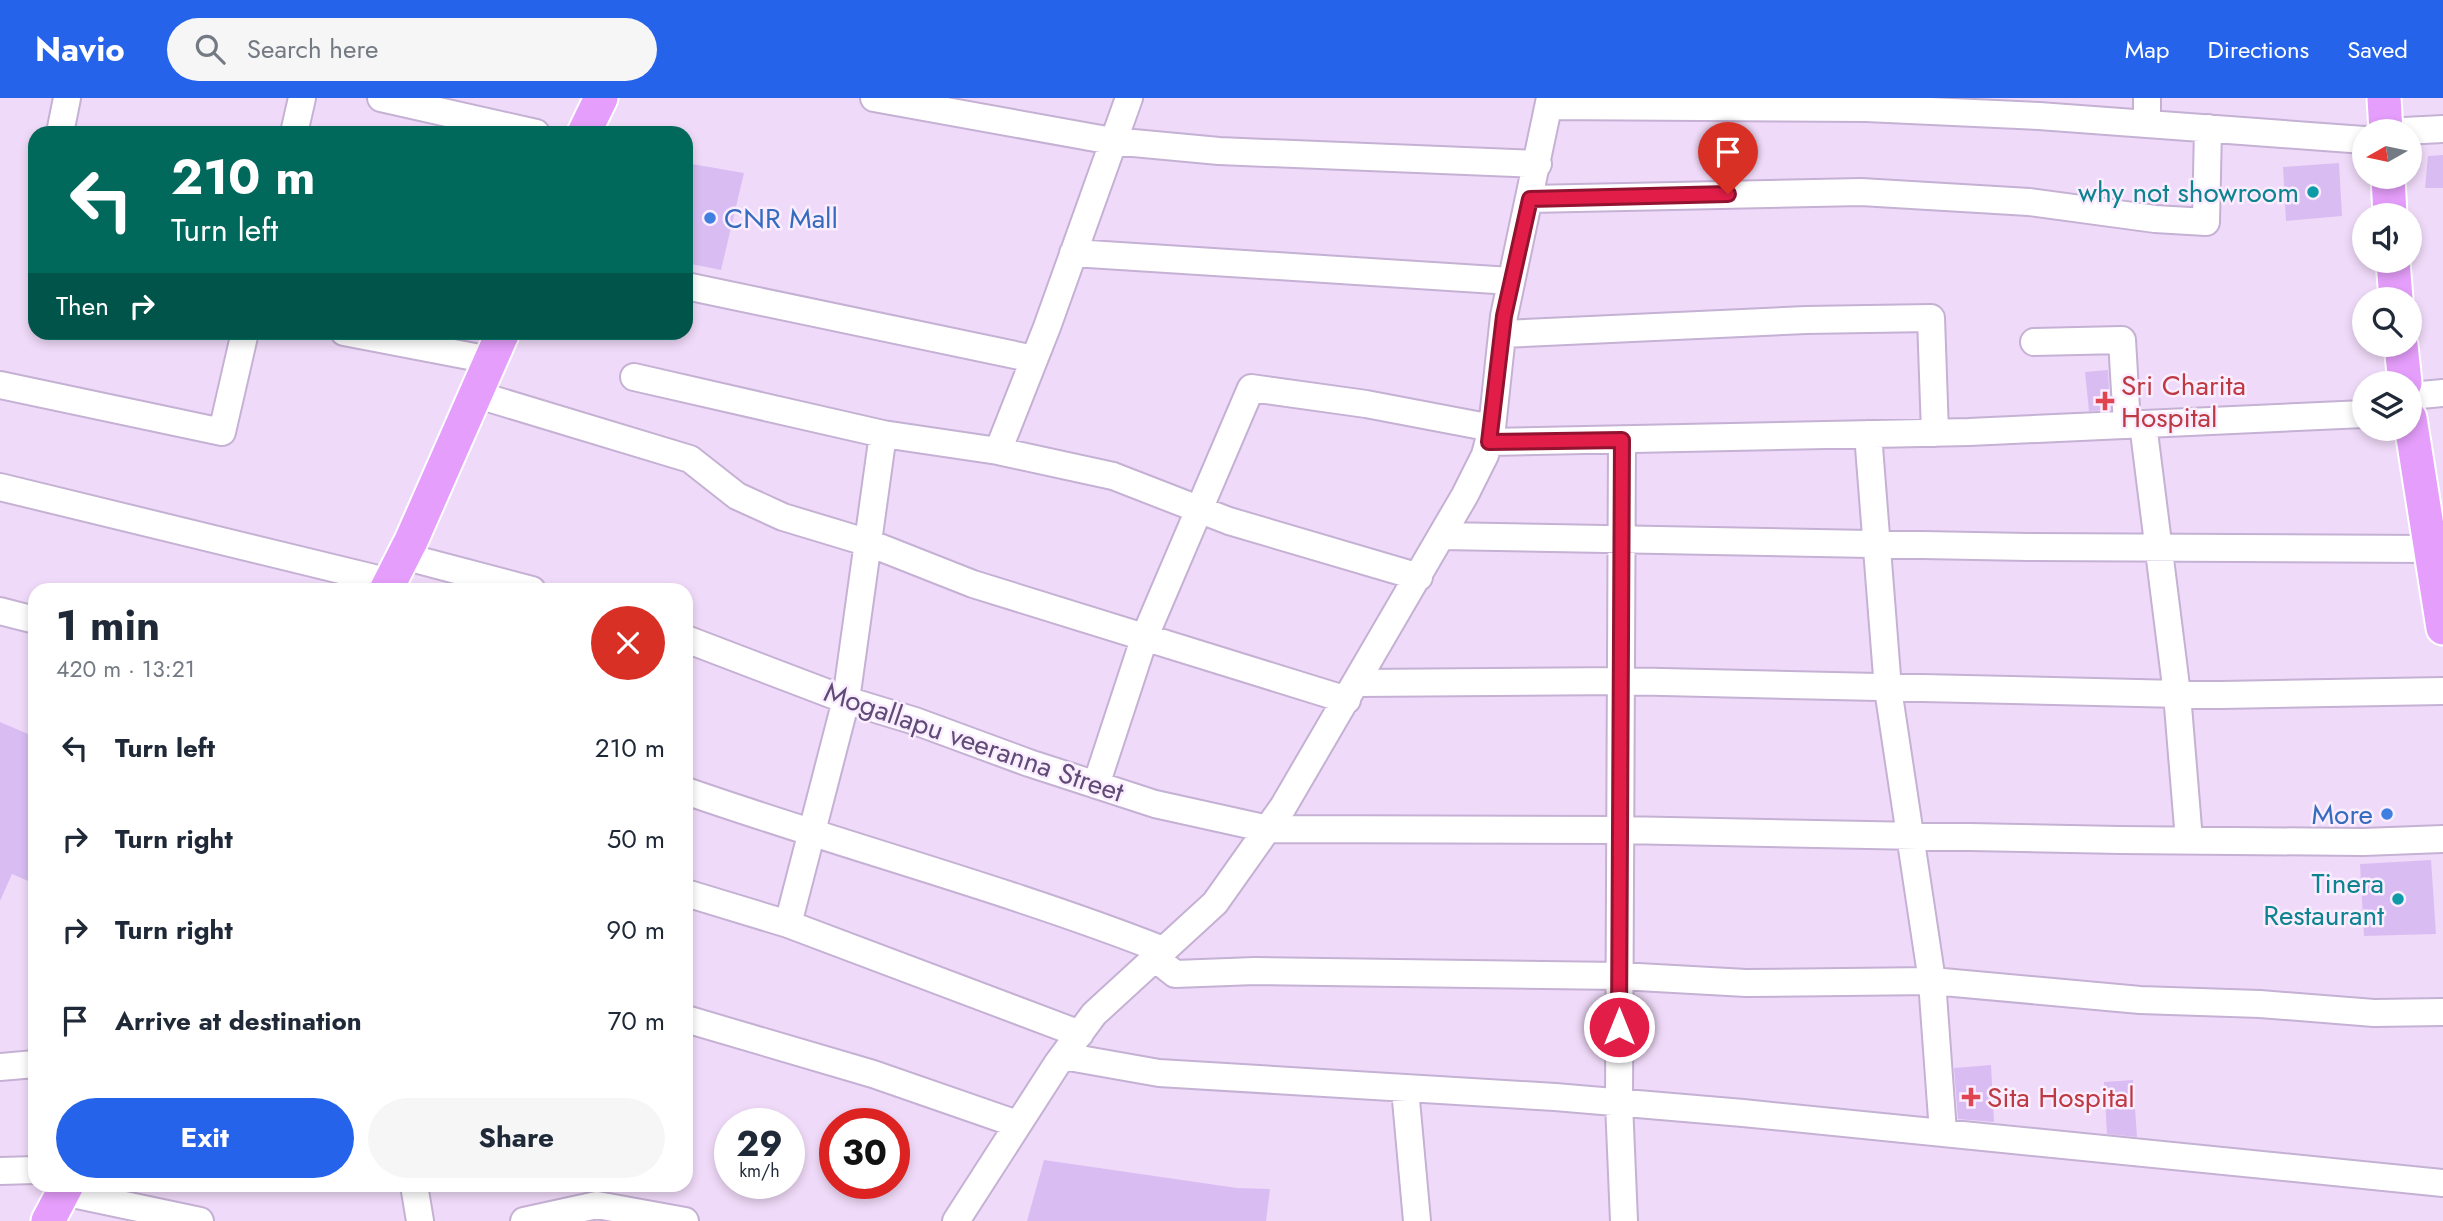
<!DOCTYPE html>
<html lang="en">
<head>
<meta charset="utf-8">
<style>
  body { margin:0; font-family:Jost,sans-serif; background:#f6f6f7; color:#1f2937; height:100vh; display:flex; flex-direction:column; font-size:26px; white-space:nowrap }
  * { box-sizing:border-box; margin:0 }
  p { font-size:23px; color:#747a83 }
  .icon { flex:none; width:38px; height:38px; fill:none; stroke:currentColor; stroke-width:2; stroke-linecap:round; stroke-linejoin:round }
  .map { position:relative; flex:1; overflow:hidden }
  .side { position:absolute; left:28px; top:485px; width:665px; height:609px; display:flex; flex-direction:column; background:#fff; border-radius:21px; box-shadow:0 4px 10px #0003 }
  .side>* { flex:none }
  .hud { position:absolute; left:28px; top:28px; width:665px; height:214px; border-radius:21px; box-shadow:0 4px 10px #0003; background:#00695c; color:#fff; overflow:hidden }
  .needle { width:46px; rotate:261deg }
  .tools { position:absolute; left:2352px; top:21px; display:grid; gap:14px }
  .tools a { display:grid; place-items:center; width:70px; height:70px; border-radius:50%; background:#fff; box-shadow:0 4px 10px #0003; font-size:35px }
  .speed { position:absolute; left:714px; top:1010px; display:flex; gap:14px; font-size:35px; font-weight:700; text-align:center }
  .speed>* { display:grid; place-content:center; width:91px; height:91px; border-radius:50%; background:#fff; box-shadow:0 4px 10px #0003; line-height:1 }
  .speed small { font-size:18px; font-weight:400 }
  .speed .limit { border:10px solid #d22; background:#fff; color:#111 }
  .pin { position:absolute; display:grid; place-items:center; width:60px; height:60px; color:#fff; margin:-72px -30px; border-radius:50% 50% 50% 0; rotate:-45deg; box-shadow:0 0 7px #0007 }
  .pin .icon { rotate:45deg }
  .me { position:absolute; width:77px; margin:-38px; rotate:0deg; stroke-linejoin:round; filter:drop-shadow(0 0 5px #0008) }
  .turn { display:flex; align-items:center; gap:24px; height:147px; padding:0 28px; font-size:32px }
  .turn .icon { width:91px; height:91px; stroke-width:2.5 }
  .turn b { display:block; font-size:49px; line-height:60px }
  .then { display:flex; align-items:center; height:66px; padding:0 28px; background:#0003; gap:14px; font-size:26px }
  .round { display:grid; place-items:center; flex:none; width:74px; height:74px; border-radius:37px; background:#f6f6f7 }
  .headline { display:flex; align-items:center; justify-content:space-between; height:119px; padding:0 28px }
  h1 { font-size:42px; font-weight:700; line-height:52px }
  .action { display:flex; gap:14px; margin-top:auto; padding:14px 28px }
  .action a { flex:1; height:80px; border-radius:42px; background:#2563eb; color:#fff; font-size:28px; font-weight:700; line-height:80px; text-align:center }
  .action a+a { background:#f6f6f7; color:#1f2937 }
  ul { padding:0; list-style:none }
  li { display:flex; align-items:center; gap:21px; height:91px; padding:0 28px }
  li div { flex:1 }
  li b { display:block; font-size:26px }
  li em { font-style:normal }
  header { display:flex; align-items:center; gap:42px; box-sizing:border-box; height:98px; padding:0 35px; background:#2563eb; color:#fff }
  header strong { font-size:33px }
  nav { display:flex; gap:38px; margin-inline-start:auto; font-size:24px }
  .search { width:490px; height:63px; background:#f6f6f7; display:flex; align-items:center; gap:18px; box-sizing:border-box; padding:0 24px; border-radius:38px; color:#747a83; font-size:26px }
  .map>svg:first-child { display:block }
  .residential { fill:#f0daf9; fill-rule:evenodd }
  .building { fill:#d9bdf2 }
  .lines { fill:none; stroke-linecap:round; stroke-linejoin:round }
  .minor-casing { stroke:#c5b1d4; stroke-width:30 }
  .major-casing { stroke:#fff; stroke-width:37 }
  .minor { stroke:#fff; stroke-width:26 }
  .major { stroke:#e59efb; stroke-width:33 }
  .route-casing { stroke:#92132f; stroke-width:18 }
  .route { stroke:#e11d48; stroke-width:12 }
  .culture-dot { fill:#0f9aa8; stroke:#faedff; stroke-width:2.5 }
  .shop-dot { fill:#3f7fe0; stroke:#faedff; stroke-width:2.5 }
  .health-dot { fill:#e0444e; stroke:#faedff; stroke-width:2.5 }
  .labels { text-anchor:middle; dominant-baseline:central; stroke-width:5; stroke-linejoin:round; paint-order:stroke }
  .culture-label { font-size:28px; fill:#0d838f; stroke:#faedff; text-anchor:end }
  .shop-label { font-size:28px; fill:#366cbe; stroke:#faedff; text-anchor:start }
  .health-label { font-size:28px; fill:#be3a42; stroke:#faedff; text-anchor:start }
  .street-label { font-size:28px; fill:#604a76; stroke:#faedff }
</style>
</head>
<body>
<header>
<strong>Navio</strong>
<div class="search"><svg class="icon" aria-label="search" viewBox="0 0 24 24"><circle cx="10" cy="10" r="6"/><path d="M15 15l6 6"/></svg>Search here</div>
<nav><a>Map</a><a>Directions</a><a>Saved</a></nav>
</header>
<div class="map">
<svg width="2443" height="1123" viewBox="0 0 2443 1123">
  <rect width="100%" height="100%" fill="#f7e6fd"/>
  <path class="residential" d="M 0,0 L 2443,0 L 2443,1123 L 0,1123 ZM 2364,33 L 2410,33 L 2410,79 L 2364,79 ZM 35,35 L 686,35 L 686,234 L 35,234 ZM 2364,117 L 2410,117 L 2410,163 L 2364,163 ZM 2364,201 L 2410,201 L 2410,247 L 2364,247 ZM 2364,285 L 2410,285 L 2410,331 L 2364,331 ZM 35,492 L 686,492 L 686,1087 L 35,1087 ZM 730,1026 L 789,1026 L 789,1085 L 730,1085 ZM 835,1026 L 894,1026 L 894,1085 L 835,1085 Z"/>
  <path class="building" d="M 2443,57 L 2443,90 L 2425,90 L 2428,58 Z
    M 686,65 L 744,75 L 721,172 L 686,165 Z
    M 2339,65 L 2342,118 L 2286,123 L 2283,69 Z
    M 2108,272 L 2110,312 L 2089,313 L 2085,274 Z
    M 0,624 L 35,639 L 35,786 L 12,776 L 0,803 Z
    M 2431,762 L 2436,836 L 2364,838 L 2360,766 Z
    M 1991,967 L 1994,1024 L 1958,1021 L 1954,970 Z
    M 2133,982 L 2137,1039 L 2107,1036 L 2104,984 Z
    M 1044,1062 L 1237,1090 L 1270,1091 L 1266,1123 L 1027,1123 Z"/>
  <g class="lines">
    <defs>
      <path id="minor" d="M 381,0 L 536,35
        M 874,0 L 1112,43 L 1219,53 L 1538,66
        M 1549,8 L 1866,10 L 2039,18 L 2364,42
        M 2147,26 L 2147,0
        M 2404,33 L 2443,31
        M 60,35 L 67,0
        M 294,35 L 302,0
        M 1530,101 L 1861,94 L 2029,104 L 2155,121 L 2206,124 L 2208,30
        M 1073,155 L 1511,183
        M 686,188 L 1034,261
        M 344,234 L 490,262
        M 1502,236 L 1806,222 L 1931,220 L 1935,335
        M 2034,244 L 2122,242 L 2127,327
        M 634,279 L 883,336 L 998,353 L 1113,378 L 1229,423 L 1419,479
        M 0,287 L 222,334 L 245,234
        M 475,296 L 690,361 L 737,398 L 783,419 L 869,445 L 973,486 L 1347,602
        M 2410,298 L 2443,295
        M 2143,326 L 2177,596 L 2189,742
        M 1868,336 L 1888,591 L 1932,883 L 1943,1034
        M 1622,342 L 1619,1005 L 1624,1123
        M 1489,344 L 1969,334 L 2364,316
        M 998,353 L 1047,229 L 1129,0
        M 0,389 L 390,484
        M 1442,438 L 2028,449 L 2430,451
        M 403,458 L 532,492
        M 0,513 L 35,522
        M 686,541 L 846,602 L 915,623 L 1029,665 L 1155,706 L 1268,731 L 1620,732 L 2120,742 L 2363,744 L 2443,741
        M 1357,585 L 1621,583 L 2222,597 L 2443,593
        M 1096,687 L 1145,538 L 1251,290 L 1366,306 L 1492,330
        M 686,693 C 844,748 1007,791 1163,852
        M 686,795 L 788,826 L 1080,936
        M 788,826 L 846,602 L 883,336
        M 1155,860 L 1175,876 L 1255,873 L 1620,878 L 1746,885 L 1932,883 L 2140,902 L 2260,906 L 2374,915 L 2443,914
        M 686,921 L 873,976 L 1017,1026
        M 1063,958 L 1159,975 L 1555,999 L 1743,1015 L 2443,1085
        M 0,969 L 35,966
        M 1405,991 L 1417,1123
        M 0,1073 L 35,1072
        M 414,1087 L 420,1123
        M 63,1094 L 200,1123
        M 524,1123 L 597,1107 L 685,1123
        M 956,1123 L 1057,966 L 1094,916 L 1215,805 L 1283,709 L 1465,397 L 1485,357 L 1492,330 L 1504,218 L 1550,0"/>
      <path id="major" d="M 2384,0 L 2386,33
        M 584,35 L 601,0
        M 2388,79 L 2390,117
        M 2393,163 L 2396,201
        M 2401,247 L 2405,285
        M 2410,320 L 2443,530
        M 386,492 L 411,443 L 503,234
        M 48,1123 L 67,1087"/>
    </defs>
    <use href="#minor" class="minor-casing"/>
    <use href="#major" class="major-casing"/>
    <use href="#minor" class="minor"/>
    <use href="#major" class="major"/>
  </g>
  <g class="lines">
    <defs>
      <path id="route" d="M 1619,929 L 1622,342 L 1489,344 L 1504,218 L 1530,101 L 1728,96"/>
    </defs>
    <use href="#route" class="route-casing"/>
    <use href="#route" class="route"/>
  </g>
  <g class="culture-dot">
    <circle cx="2313" cy="94" r="7"/>
    <circle cx="2398" cy="801" r="7"/>
  </g>
  <g class="shop-dot">
    <circle cx="710" cy="120" r="7"/>
    <circle cx="2387" cy="716" r="7"/>
  </g>
  <g class="health-dot">
    <path d="M2101.5 292.5h7v7h7v7h-7v7h-7v-7h-7v-7h7z"/>
    <path d="M1967.5 988.5h7v7h7v7h-7v7h-7v-7h-7v-7h7z"/>
  </g>
  <g class="labels">
    <g class="culture-label">
      <text x="2299" y="94">why not showroom</text>
      <text x="2384" y="785">Tinera<tspan x="2384" dy="32">Restaurant</tspan></text>
    </g>
    <g class="shop-label">
      <text x="724" y="120">CNR Mall</text>
      <text x="2373" y="716" text-anchor="end">More</text>
    </g>
    <g class="health-label">
      <text x="2121" y="287">Sri Charita<tspan x="2121" dy="32">Hospital</tspan></text>
      <text x="1987" y="999">Sita Hospital</text>
    </g>
    <g class="street-label">
      <text transform="translate(974 644) rotate(19)">Mogallapu veeranna Street</text>
    </g>
  </g>
</svg>
<div class="tools">
<a><svg class="needle" viewBox="-14 -14 28 28"><path d="M0-13l5 13h-10z" fill="#e53935"/><path d="M0 13l5-13h-10z" fill="#747a83"/></svg></a>
<a><svg class="icon" aria-label="sound" viewBox="0 0 24 24"><path d="M4 9h4l5-4v14l-5-4H4zM17 9q2 3 0 6"/></svg></a>
<a><svg class="icon" aria-label="search" viewBox="0 0 24 24"><circle cx="10" cy="10" r="6"/><path d="M15 15l6 6"/></svg></a>
<a><svg class="icon" aria-label="layers" viewBox="0 0 24 24"><path d="M12 4l9 5-9 5-9-5zM3 14l9 5 9-5"/></svg></a>
</div>
<div class="speed"><div>29<small>km/h</small></div><div class="limit">30</div></div>
<div class="pin" style="left:1728px;top:96px;background:#d93025"><svg class="icon" aria-label="arrive" viewBox="0 0 24 24"><path d="M6 21V4h12l-3 4 3 4H6"/></svg></div>
<svg class="me" style="left:1619px;top:929px" viewBox="-20 -20 40 40"><circle r="17" fill="#e11d48" stroke="#fff" stroke-width="3"/><path d="M0-11L8 9 0 5-8 9z" fill="#fff"/></svg>
<div class="hud">
<div class="turn"><svg class="icon" aria-label="left" viewBox="0 0 24 24"><path d="M17 20v-9H6M10 6l-5 5 5 5"/></svg><div><b>210 m</b>Turn left</div></div>
<div class="then">Then<svg class="icon" aria-label="right" viewBox="0 0 24 24"><path d="M7 20v-9h11M14 6l5 5-5 5"/></svg></div>
</div>
<section class="side">
<div class="headline"><div><h1>1 min</h1><p>420 m · 13:21</p></div><a class="round" style="background:#d93025;color:#fff"><svg class="icon" aria-label="close" viewBox="0 0 24 24"><path d="M6 6l12 12M18 6L6 18"/></svg></a></div>
<ul>
<li><svg class="icon" aria-label="left" viewBox="0 0 24 24"><path d="M17 20v-9H6M10 6l-5 5 5 5"/></svg><div><b>Turn left</b></div><em>210 m</em></li>
<li><svg class="icon" aria-label="right" viewBox="0 0 24 24"><path d="M7 20v-9h11M14 6l5 5-5 5"/></svg><div><b>Turn right</b></div><em>50 m</em></li>
<li><svg class="icon" aria-label="right" viewBox="0 0 24 24"><path d="M7 20v-9h11M14 6l5 5-5 5"/></svg><div><b>Turn right</b></div><em>90 m</em></li>
<li><svg class="icon" aria-label="arrive" viewBox="0 0 24 24"><path d="M6 21V4h12l-3 4 3 4H6"/></svg><div><b>Arrive at destination</b></div><em>70 m</em></li>
</ul>
<div class="action"><a>Exit</a><a>Share</a></div>
</section>
</div>
</body>
</html>
